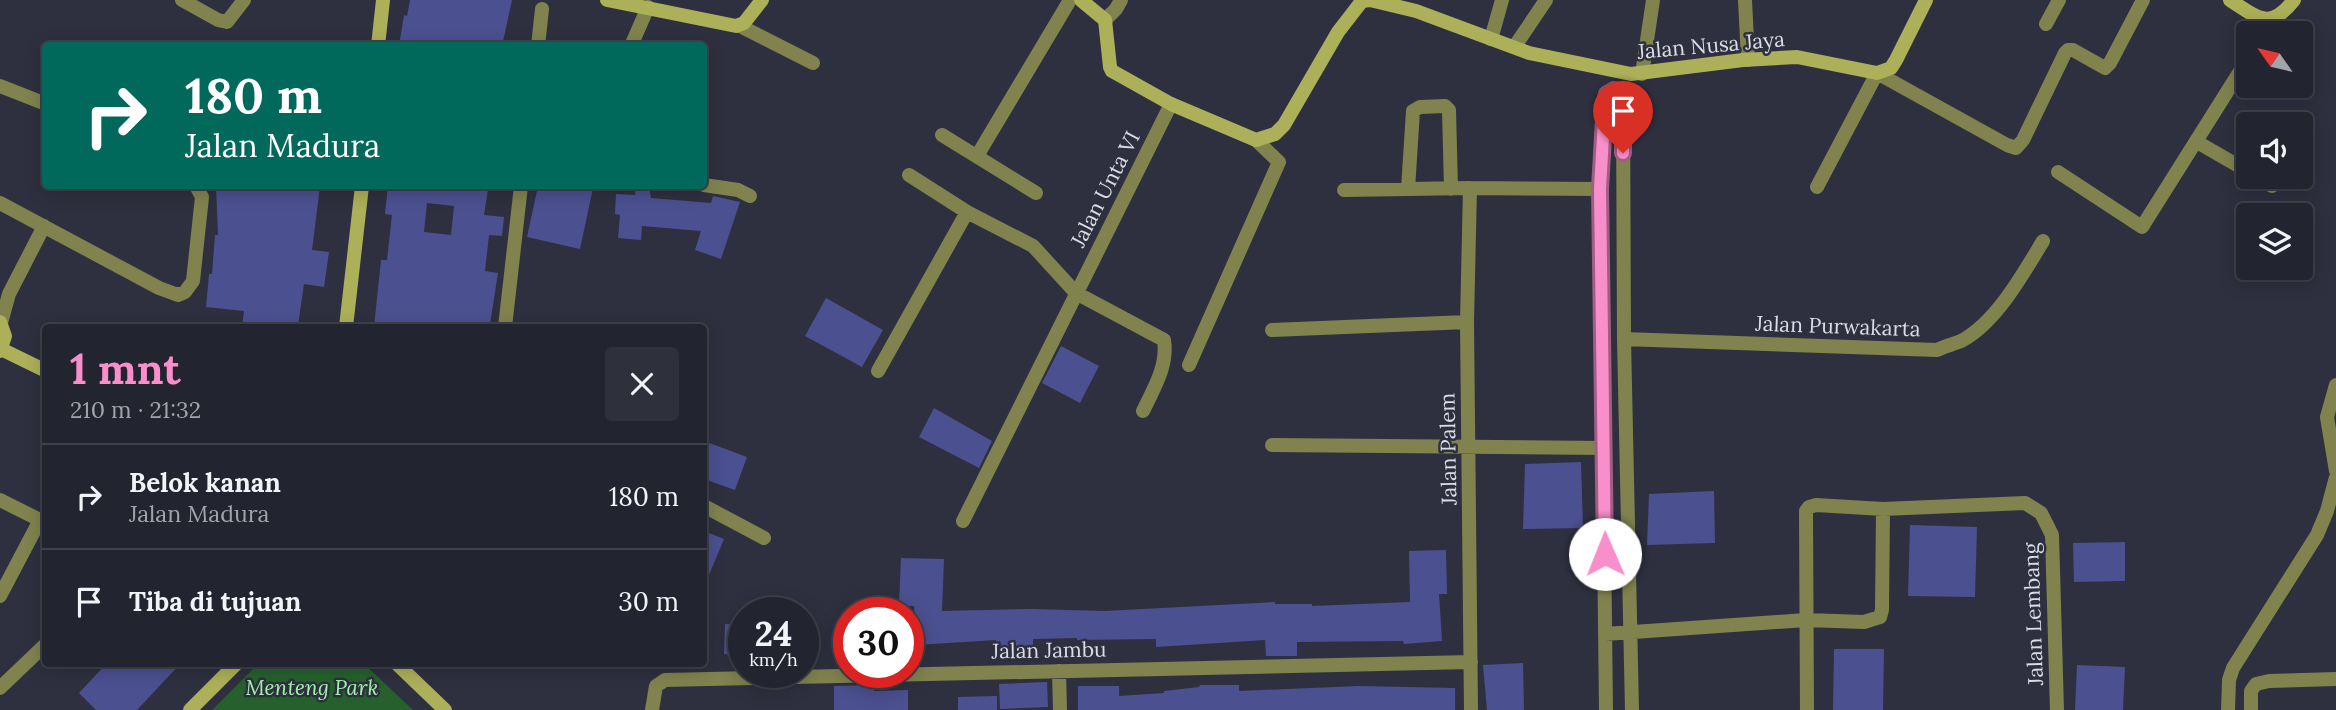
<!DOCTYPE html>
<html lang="id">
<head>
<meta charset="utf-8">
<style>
  body { margin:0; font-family:Lora,serif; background:#2e303b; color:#f1f3f6; height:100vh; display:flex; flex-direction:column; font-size:26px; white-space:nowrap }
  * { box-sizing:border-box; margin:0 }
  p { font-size:23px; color:#a2a4aa }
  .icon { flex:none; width:38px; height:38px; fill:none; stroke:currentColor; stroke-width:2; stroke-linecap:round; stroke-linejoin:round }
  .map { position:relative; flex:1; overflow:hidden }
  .side { position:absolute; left:42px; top:324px; width:665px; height:343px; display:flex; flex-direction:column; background:#22242f; border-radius:7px; box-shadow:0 4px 18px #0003,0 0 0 2px #3f414b }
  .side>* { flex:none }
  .hud { position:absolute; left:42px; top:42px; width:665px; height:147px; border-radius:7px; box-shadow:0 4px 18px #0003,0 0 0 2px #3f414b; background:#00695c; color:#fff; overflow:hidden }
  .needle { width:46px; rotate:304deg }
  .tools { position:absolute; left:2236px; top:21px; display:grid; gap:14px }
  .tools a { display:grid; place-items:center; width:77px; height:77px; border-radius:7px; background:#22242f; box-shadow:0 4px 18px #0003,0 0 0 2px #3f414b; font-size:35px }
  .speed { position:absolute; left:728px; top:597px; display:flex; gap:14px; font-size:35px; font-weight:700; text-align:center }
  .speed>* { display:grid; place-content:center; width:91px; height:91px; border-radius:50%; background:#22242f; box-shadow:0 4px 18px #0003,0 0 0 2px #3f414b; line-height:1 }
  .speed small { font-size:18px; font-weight:400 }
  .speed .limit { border:10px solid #d22; background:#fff; color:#111 }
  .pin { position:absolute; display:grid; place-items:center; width:60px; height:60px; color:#fff; margin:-72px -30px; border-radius:50% 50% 50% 0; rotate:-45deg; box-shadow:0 0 7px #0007 }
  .pin .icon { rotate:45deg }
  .me { position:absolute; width:77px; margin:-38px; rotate:359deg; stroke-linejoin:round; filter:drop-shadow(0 0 5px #0008) }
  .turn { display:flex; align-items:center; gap:24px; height:147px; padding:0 28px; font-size:32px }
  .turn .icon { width:91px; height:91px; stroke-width:2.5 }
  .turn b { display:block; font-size:49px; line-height:60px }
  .round { display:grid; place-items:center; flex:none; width:74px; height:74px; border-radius:7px; background:#2e303b }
  .headline { display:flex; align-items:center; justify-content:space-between; height:119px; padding:0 28px }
  h1 { font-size:42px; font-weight:800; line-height:52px; color:#f98fca }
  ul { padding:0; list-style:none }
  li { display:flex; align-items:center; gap:21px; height:105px; padding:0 28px; border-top:2px solid #3f414b }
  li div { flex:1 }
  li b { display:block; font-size:26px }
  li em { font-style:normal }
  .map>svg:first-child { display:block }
  .green { fill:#26612d }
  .building { fill:#4b5090; fill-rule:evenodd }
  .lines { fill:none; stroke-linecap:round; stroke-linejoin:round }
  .street { stroke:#80834e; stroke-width:14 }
  .secondary { stroke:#acb059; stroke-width:14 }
  .route-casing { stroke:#a25d83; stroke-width:18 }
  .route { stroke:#f98fca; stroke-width:12 }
  .labels { text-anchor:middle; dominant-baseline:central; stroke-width:5; stroke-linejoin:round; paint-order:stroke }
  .street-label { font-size:21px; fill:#dbdce6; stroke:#2e303f }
  .park-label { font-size:21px; font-style:italic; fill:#a1f4a7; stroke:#2e303f }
</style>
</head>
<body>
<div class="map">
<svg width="2336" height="710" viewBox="0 0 2336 710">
  <rect width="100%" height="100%" fill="#2e303f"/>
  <path class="green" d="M 259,663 L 363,663 L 413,710 L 212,710 Z"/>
  <path class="building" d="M 410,0 L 512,0 L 502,46 L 399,46 L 404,15 L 407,16 Z
    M 216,186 L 320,186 L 312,250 L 329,252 L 324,287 L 304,284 L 298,325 L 281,323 L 281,327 L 242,327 L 244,311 L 206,307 L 209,274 L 212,274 L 215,235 L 218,235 Z
    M 388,186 L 483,186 L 483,188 L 488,189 L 484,215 L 504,217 L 502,236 L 489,235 L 485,271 L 498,273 L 490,324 L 480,323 L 480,327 L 374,327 L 381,260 L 387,260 L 392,215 L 385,214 ZM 427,203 L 454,206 L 451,235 L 424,232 Z
    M 538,186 L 581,186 L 593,188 L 580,249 L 527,237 Z
    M 636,186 L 649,186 L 651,198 L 711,203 L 713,196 L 740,202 L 721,259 L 695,250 L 701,231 L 642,226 L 641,240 L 618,238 L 620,215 L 615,214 L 616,194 L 635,195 Z
    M 826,298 L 883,330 L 862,367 L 805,336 Z
    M 1061,346 L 1099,366 L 1080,403 L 1042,383 Z
    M 934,408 L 992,441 L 979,468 L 919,437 Z
    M 704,441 L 747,457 L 735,490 L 704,479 Z
    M 1581,462 L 1583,528 L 1523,529 L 1525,464 Z
    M 1714,491 L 1715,543 L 1647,545 L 1649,494 Z
    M 1910,525 L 1977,527 L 1975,597 L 1908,596 Z
    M 704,531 L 724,539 L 704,587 Z
    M 2125,542 L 2125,581 L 2074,582 L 2073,543 Z
    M 1446,550 L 1447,594 L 1439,594 L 1442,641 L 1404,644 L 1403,641 L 1297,642 L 1297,656 L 1266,656 L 1265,640 L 1156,647 L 1156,639 L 1077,640 L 1077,638 L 1033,639 L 1033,646 L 996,646 L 996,640 L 916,645 L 914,606 L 899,606 L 901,558 L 944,559 L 942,611 L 1032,609 L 1104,611 L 1275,602 L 1275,604 L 1312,604 L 1312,606 L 1410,602 L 1409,551 Z
    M 725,624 L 744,625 L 744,655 L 724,654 Z
    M 1834,649 L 1884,649 L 1883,710 L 1833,710 Z
    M 107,663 L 181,663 L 137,710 L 96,710 L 79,693 Z
    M 1523,663 L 1524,710 L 1487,710 L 1483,665 Z
    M 2077,665 L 2125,667 L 2123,710 L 2075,710 Z
    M 1047,682 L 1048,707 L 1000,709 L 999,684 Z
    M 874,685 L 874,691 L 908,690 L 908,710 L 834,710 L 834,686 Z
    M 1200,685 L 1239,685 L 1239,691 L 1358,686 L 1455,688 L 1455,710 L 1078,710 L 1078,686 L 1119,686 L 1119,696 L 1164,693 L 1164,691 L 1199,687 Z
    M 997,696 L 997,710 L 958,710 L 958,697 Z"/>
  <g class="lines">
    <path class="street" d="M 182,0 L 218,20 L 227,22 L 244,0
      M 1745,0 L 1748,60
      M 1105,20 L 1116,9 L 1121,0
      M 2046,24 L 2059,0
      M 740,26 L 813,63
      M 2263,33 L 2272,20
      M 1491,39 L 1502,0
      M 538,46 L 542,9
      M 631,46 L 648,7
      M 1515,46 L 1546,0
      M 1642,74 L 1653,0
      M 0,86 L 46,104
      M 942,135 L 1036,193
      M 2197,142 L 2249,172
      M 977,156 L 1070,0
      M 2058,172 L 2142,227 L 2249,57
      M 909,175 L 967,212
      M 2257,177 L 2272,186
      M 704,185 L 738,190 L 750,196
      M 1817,187 L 1877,73 L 2007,145 L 2016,148 L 2023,140 L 2065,53 L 2068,50 L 2073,50 L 2105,68 L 2110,63 L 2143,0
      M 1470,188 L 1467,322 L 1471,710
      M 1408,189 L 1413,111 L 1420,107 L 1445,106 L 1449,110 L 1451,189
      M 1344,190 L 1470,188 L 1600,189
      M 0,203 L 159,288 L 178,295 L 185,292 L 193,281 L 202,197 L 196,186
      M 1,323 L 9,294 L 44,226
      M 505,327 L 521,186
      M 1272,330 L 1467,322
      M 1624,339 L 1937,350 C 1945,346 1955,344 1963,340 C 1997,321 2023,274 2043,241
      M 1189,365 L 1279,162 L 1256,140
      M 878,371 L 967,212 L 1033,246 L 1076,293 L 1164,340 C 1168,366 1154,388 1143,411
      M 2336,385 L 2327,417 L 2336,471
      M 1272,445 L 1604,448
      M 0,500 L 46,523
      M 704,506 L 764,538
      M 963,521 L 1171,104
      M 0,596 L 40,520
      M 1605,634 L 1806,620 L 1864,622 L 1880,617 L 1882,610 L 1883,509
      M 1059,671 L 1060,710
      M 0,688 L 46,644
      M 652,710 L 656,686 L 665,680 L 1471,662
      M 1606,710 L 1600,189 L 1605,102 L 1607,94 L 1613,90 L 1622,93 L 1623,100 L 1624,339 L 1632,710
      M 1807,710 L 1806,511 L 1809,507 L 1816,505 L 1883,509 L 2025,503 L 2041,513 L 2052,535 L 2057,710
      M 2228,710 L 2229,680 L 2233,668 L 2317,535 L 2327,511 L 2336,477
      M 2251,710 L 2251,691 L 2256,684 L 2269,681 L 2336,679"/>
    <path class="secondary" d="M 607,0 L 736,26 L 744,23 L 762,0
      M 1081,0 L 1105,20 L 1110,67 L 1112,71 L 1171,104 L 1256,140 L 1275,134 L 1284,125 L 1338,32 L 1362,1 L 1370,0 L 1416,11 L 1529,53 L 1631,74 L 1743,60 L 1797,57 L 1877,73 L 1891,68 L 1896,60 L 1926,0
      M 2230,0 C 2258,18 2270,31 2294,0
      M 378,46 L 383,0
      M 0,322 L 5,336 L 0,351
      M 346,327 L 362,186
      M 1,349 L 46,371
      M 396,663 L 445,710
      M 190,710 L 237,663"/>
  </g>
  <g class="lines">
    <defs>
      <path id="route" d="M 1605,554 L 1600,189 L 1605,102 L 1607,94 L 1614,90 L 1622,93 L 1623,100 L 1623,153"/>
    </defs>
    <use href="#route" class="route-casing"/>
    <use href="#route" class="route"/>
  </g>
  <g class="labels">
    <g class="street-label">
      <text transform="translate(1711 45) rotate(-5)">Jalan Nusa Jaya</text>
      <text transform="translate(1105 189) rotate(-63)">Jalan Unta VI</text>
      <text transform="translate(1838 326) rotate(2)">Jalan Purwakarta</text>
      <text transform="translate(1448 449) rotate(-91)">Jalan Palem</text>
      <text transform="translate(2033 614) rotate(-92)">Jalan Lembang</text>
      <text transform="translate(1049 650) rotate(-1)">Jalan Jambu</text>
    </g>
    <g class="park-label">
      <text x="312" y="687">Menteng Park</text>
    </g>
  </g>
</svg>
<div class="tools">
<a><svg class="needle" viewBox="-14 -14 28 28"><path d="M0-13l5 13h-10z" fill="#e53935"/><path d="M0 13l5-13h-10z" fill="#a2a4aa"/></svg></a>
<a><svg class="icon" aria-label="sound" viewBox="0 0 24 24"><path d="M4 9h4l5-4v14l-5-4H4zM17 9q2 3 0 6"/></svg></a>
<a><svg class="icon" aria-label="layers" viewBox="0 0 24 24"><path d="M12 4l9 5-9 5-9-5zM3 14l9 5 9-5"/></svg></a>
</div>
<div class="speed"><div>24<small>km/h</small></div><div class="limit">30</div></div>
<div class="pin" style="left:1623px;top:153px;background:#d93025"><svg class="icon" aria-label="arrive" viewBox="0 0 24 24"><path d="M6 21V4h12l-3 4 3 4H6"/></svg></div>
<svg class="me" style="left:1605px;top:554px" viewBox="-20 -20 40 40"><circle r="19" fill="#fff"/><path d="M0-13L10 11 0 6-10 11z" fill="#f98fca"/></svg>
<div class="hud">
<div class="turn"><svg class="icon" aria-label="right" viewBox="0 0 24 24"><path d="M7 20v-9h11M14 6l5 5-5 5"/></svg><div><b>180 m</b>Jalan Madura</div></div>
</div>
<section class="side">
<div class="headline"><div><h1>1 mnt</h1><p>210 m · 21:32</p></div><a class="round"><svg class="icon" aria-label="close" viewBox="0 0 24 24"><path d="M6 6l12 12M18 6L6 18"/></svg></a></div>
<ul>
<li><svg class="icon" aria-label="right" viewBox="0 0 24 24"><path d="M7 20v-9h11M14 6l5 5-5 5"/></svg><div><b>Belok kanan</b><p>Jalan Madura</p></div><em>180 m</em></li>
<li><svg class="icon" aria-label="arrive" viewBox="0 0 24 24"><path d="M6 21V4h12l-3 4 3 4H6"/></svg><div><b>Tiba di tujuan</b></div><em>30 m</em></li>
</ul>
</section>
</div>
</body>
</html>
